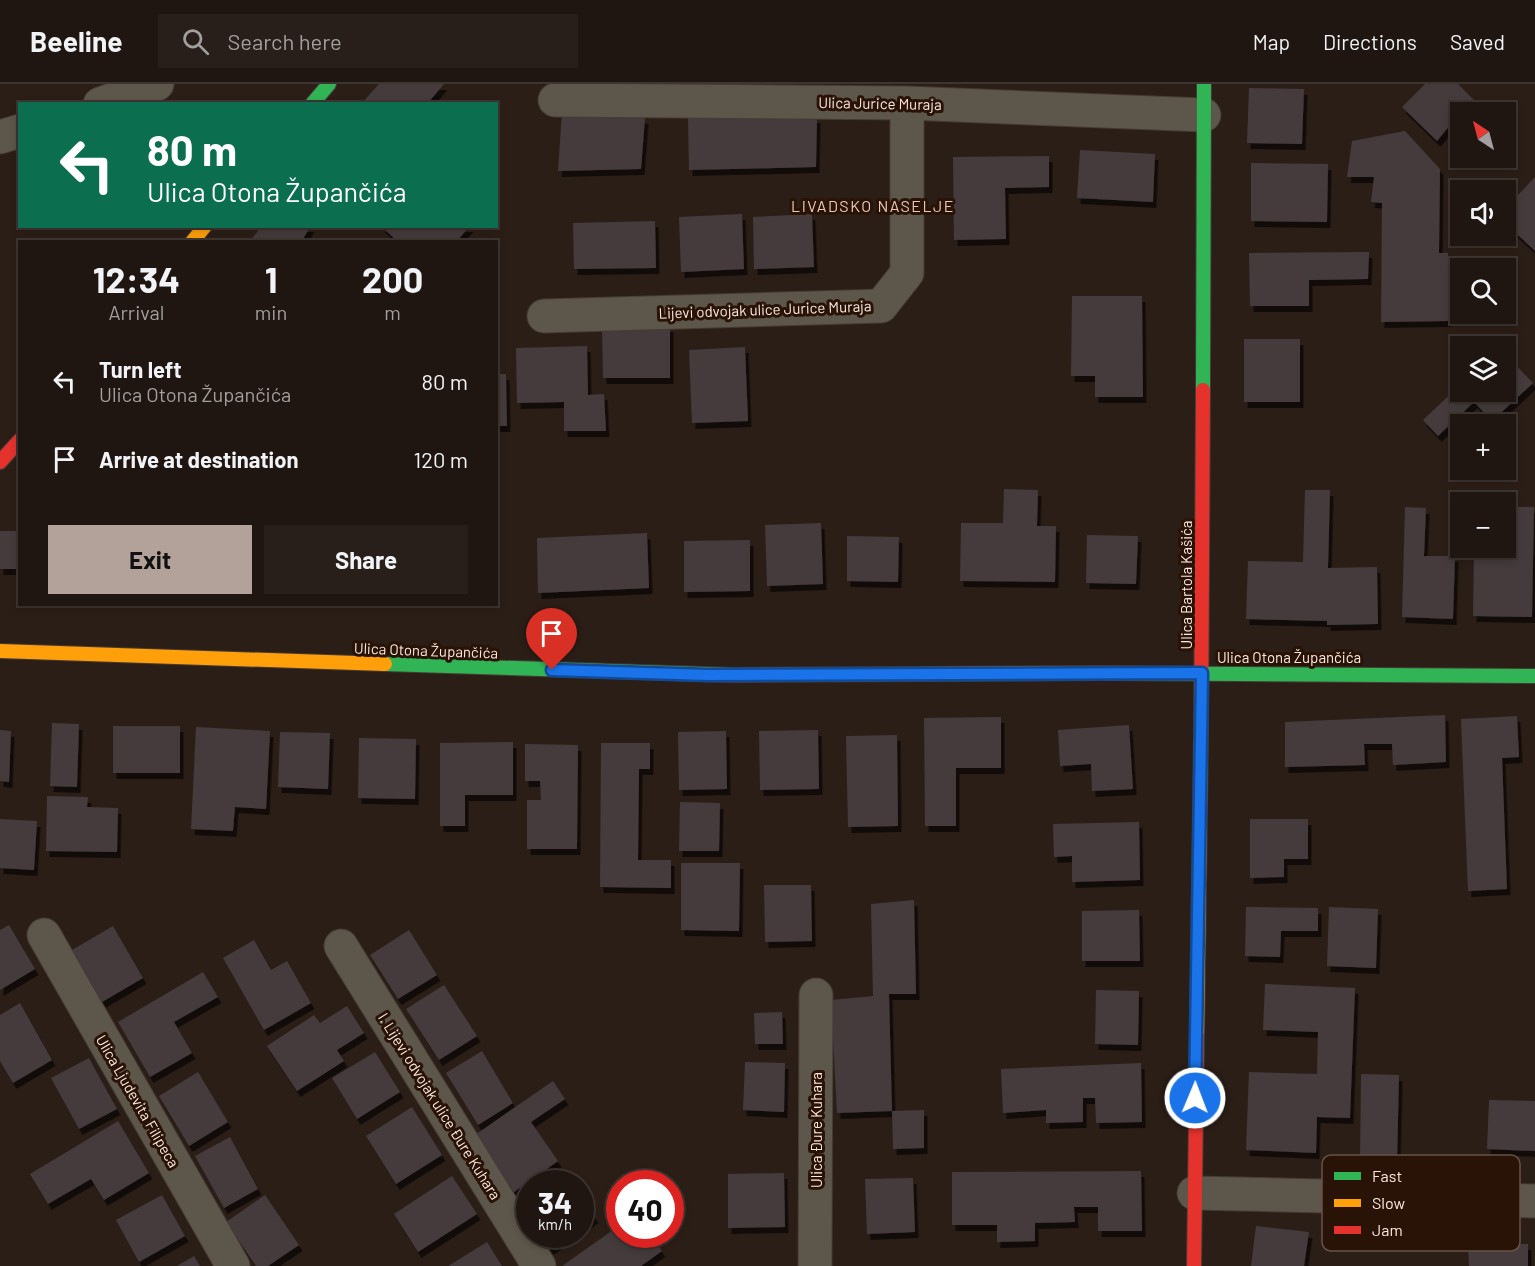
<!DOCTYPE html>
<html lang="en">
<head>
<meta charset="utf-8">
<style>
  body { margin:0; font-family:Barlow,sans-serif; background:#281f1a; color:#f1f3f6; height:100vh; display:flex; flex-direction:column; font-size:22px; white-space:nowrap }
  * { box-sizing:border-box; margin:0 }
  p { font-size:20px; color:#a29f9f }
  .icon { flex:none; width:33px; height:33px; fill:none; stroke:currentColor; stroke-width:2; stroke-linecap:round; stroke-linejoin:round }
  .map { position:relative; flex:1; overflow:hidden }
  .side { position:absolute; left:18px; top:156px; width:480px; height:366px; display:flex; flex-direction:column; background:#201611; border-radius:0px; box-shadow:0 3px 9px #0003,0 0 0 2px #3d3531 }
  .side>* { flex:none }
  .top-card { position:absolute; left:18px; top:18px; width:480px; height:126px; border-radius:0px; box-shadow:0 3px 9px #0003,0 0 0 2px #3d3531; background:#0b6e4f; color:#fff; overflow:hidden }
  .needle { width:39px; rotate:324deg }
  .controls { position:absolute; left:1450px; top:18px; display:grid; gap:12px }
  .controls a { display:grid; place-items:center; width:66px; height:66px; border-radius:0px; background:#201611; box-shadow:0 3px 9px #0003,0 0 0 2px #3d3531; font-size:30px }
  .speed { position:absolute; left:516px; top:1086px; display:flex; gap:12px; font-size:30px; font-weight:700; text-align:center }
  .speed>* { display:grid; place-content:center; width:78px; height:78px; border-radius:50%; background:#201611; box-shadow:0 3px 9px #0003,0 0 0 2px #3d3531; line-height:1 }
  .speed small { font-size:15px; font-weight:400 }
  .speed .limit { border:9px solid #d22; background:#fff; color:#111 }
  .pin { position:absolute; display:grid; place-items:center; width:51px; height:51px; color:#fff; margin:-62px -26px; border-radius:50% 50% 50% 0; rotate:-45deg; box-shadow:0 0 6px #0007 }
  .pin .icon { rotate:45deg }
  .me { position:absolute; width:66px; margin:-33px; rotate:1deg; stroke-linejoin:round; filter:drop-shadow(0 0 4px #0008) }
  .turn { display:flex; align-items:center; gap:21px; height:126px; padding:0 30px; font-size:27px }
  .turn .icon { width:78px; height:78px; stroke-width:2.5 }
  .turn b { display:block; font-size:42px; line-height:51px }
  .eta { display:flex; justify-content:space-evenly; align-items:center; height:102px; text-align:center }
  .eta b { font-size:36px; font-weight:700; line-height:42px }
  .action { display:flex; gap:12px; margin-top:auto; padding:12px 30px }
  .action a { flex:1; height:69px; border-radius:0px; background:#b2a29a; color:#111; font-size:24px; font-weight:700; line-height:69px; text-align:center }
  .action a+a { background:#281f1a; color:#f1f3f6 }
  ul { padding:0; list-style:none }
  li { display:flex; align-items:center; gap:18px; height:78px; padding:0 30px }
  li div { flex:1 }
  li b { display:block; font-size:22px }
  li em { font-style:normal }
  header { display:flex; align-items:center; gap:36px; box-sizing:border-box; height:84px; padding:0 30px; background:#201611; border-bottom:2px solid #3d3531 }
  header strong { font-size:28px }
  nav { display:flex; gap:33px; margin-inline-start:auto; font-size:21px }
  .search { width:420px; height:54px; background:#281f1a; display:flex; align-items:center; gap:15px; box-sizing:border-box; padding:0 21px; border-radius:0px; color:#a29f9f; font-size:22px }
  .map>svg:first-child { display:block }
  .building { fill:#443b3d; filter:url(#shadow) }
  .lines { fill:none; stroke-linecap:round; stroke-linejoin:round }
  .street-casing { stroke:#463b35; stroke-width:35 }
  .fast-casing { stroke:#463b35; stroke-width:16 }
  .slow-casing { stroke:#463b35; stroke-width:16 }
  .jam-casing { stroke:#463b35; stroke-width:16 }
  .street { stroke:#5d564a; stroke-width:33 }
  .fast { stroke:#30b455; stroke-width:14 }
  .slow { stroke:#ff9f0a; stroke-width:14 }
  .jam { stroke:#e5322d; stroke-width:14 }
  .route-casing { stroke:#114b97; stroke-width:15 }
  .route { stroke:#1a73e8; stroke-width:10 }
  .labels { text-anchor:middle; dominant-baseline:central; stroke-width:6; stroke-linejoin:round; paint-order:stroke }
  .street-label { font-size:15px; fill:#fbe9e1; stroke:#291206 }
  .neighbourhood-label { font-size:16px; letter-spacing:1.5px; fill:#ebcaba; stroke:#291206 }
  .key { fill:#291206; stroke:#685248; stroke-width:1.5 }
  .key-label { font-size:16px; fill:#fbe9e1 }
</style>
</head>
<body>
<header>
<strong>Beeline</strong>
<div class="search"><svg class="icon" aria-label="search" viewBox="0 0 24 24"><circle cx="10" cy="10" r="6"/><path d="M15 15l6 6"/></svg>Search here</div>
<nav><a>Map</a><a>Directions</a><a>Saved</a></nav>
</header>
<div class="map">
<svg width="1535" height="1182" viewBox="0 0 1535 1182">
  <defs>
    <filter id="shadow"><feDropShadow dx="3.5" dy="6" stdDeviation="0" flood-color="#0009"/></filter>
  </defs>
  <rect width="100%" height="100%" fill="#2b1e17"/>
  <path class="building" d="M 379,0 L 444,0 L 427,20 L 361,20 Z
    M 1425,0 L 1458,0 L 1475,17 L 1461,28 L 1437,57 L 1402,23 Z
    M 1249,4 L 1304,5 L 1302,60 L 1247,59 Z
    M 562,27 L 645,34 L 641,85 L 558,87 Z
    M 749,33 L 817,33 L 816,83 L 689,86 L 688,34 Z
    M 1405,47 L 1440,85 L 1439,169 L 1448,169 L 1448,237 L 1381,238 L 1382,119 L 1371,118 L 1374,93 L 1347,93 L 1352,57 Z
    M 1080,66 L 1155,70 L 1153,118 L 1077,114 Z
    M 1049,72 L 1049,103 L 1005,104 L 1006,155 L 954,156 L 953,73 Z
    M 1251,79 L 1328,80 L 1327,138 L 1251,137 Z
    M 1535,93 L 1535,167 L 1506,140 L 1506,124 Z
    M 742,130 L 744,185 L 681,188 L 679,133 Z
    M 812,130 L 814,183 L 754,185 L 753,133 Z
    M 655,137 L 656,184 L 574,185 L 573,139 Z
    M 262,142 L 311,142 L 301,158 L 249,158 Z
    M 381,142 L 470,142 L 456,158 L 398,158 Z
    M 1369,168 L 1368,195 L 1309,196 L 1309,222 L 1250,222 L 1249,169 Z
    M 1072,212 L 1142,212 L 1143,313 L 1095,313 L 1095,292 L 1071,292 Z
    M 670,242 L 670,294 L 603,294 L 602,243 Z
    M 1244,255 L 1300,255 L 1300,318 L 1244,318 Z
    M 587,262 L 588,311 L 604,310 L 606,347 L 564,347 L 564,318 L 517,319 L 516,264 Z
    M 745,263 L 748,337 L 692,339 L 689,266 Z
    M 1506,271 L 1533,299 L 1492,337 L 1474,318 L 1438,352 L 1423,336 L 1461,300 L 1461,308 L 1506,308 Z
    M 496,290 L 506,290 L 507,342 L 496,342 Z
    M 1004,405 L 1038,406 L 1037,442 L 1056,442 L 1055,498 L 960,497 L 961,439 L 1003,439 Z
    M 1305,406 L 1330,406 L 1328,484 L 1377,483 L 1378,540 L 1327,541 L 1327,537 L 1246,535 L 1248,477 L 1303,478 Z
    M 1405,423 L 1426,424 L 1424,472 L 1455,472 L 1453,535 L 1402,533 Z
    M 1506,423 L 1534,423 L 1532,533 L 1473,532 L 1474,464 L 1506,464 Z
    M 821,439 L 823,500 L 767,502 L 765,441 Z
    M 0,447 L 20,447 L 20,485 L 0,485 Z
    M 647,449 L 649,504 L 538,509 L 537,454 Z
    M 1087,451 L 1138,452 L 1136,500 L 1086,499 Z
    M 847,452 L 899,453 L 898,498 L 847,497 Z
    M 750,456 L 750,507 L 684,508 L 684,457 Z
    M 1445,631 L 1446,678 L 1393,681 L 1392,660 L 1364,660 L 1365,681 L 1285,683 L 1285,638 Z
    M 1517,632 L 1519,673 L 1502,674 L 1507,805 L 1468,807 L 1461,635 Z
    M 1001,633 L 1001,684 L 956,684 L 956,742 L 925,742 L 924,634 Z
    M 52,639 L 79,640 L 77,703 L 50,702 Z
    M 1129,641 L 1133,705 L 1092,707 L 1091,680 L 1060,682 L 1058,646 Z
    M 113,642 L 180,642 L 180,689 L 113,689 Z
    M 196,643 L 270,647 L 266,725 L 235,723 L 233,747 L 191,745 Z
    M 0,646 L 11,647 L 9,698 L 0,697 Z
    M 818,646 L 819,705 L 760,706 L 759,647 Z
    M 726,647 L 727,705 L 679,706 L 678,648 Z
    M 280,648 L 330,649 L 328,705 L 278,703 Z
    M 897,651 L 898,742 L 848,743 L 846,652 Z
    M 359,654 L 416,655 L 415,715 L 358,714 Z
    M 513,658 L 513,711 L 465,711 L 465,742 L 440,742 L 440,659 Z
    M 601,659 L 650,659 L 650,685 L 639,685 L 638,776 L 671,776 L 671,804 L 600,803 Z
    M 525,660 L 578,661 L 577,765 L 527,765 L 527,716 L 541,716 L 540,697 L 525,697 Z
    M 47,712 L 88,713 L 87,723 L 118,724 L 117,768 L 46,767 Z
    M 680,718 L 720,719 L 719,767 L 679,767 Z
    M 0,735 L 37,737 L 34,786 L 0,784 Z
    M 1250,735 L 1308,735 L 1308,775 L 1284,775 L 1284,793 L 1250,794 Z
    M 1139,738 L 1140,796 L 1072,798 L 1072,772 L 1054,773 L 1053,740 Z
    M 681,779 L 740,779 L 739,847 L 681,846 Z
    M 764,801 L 811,801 L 812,857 L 765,858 Z
    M 914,816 L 916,910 L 889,910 L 892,1027 L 837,1029 L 831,916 L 873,912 L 871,820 Z
    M 1246,823 L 1318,824 L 1318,847 L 1281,847 L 1280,873 L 1245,872 Z
    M 1329,823 L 1378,825 L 1376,884 L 1327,882 Z
    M 1139,826 L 1140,877 L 1082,877 L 1082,827 Z
    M 9,841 L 35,885 L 0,906 L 0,846 Z
    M 113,842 L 143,894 L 102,918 L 72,866 Z
    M 409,846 L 437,891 L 398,915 L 370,871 Z
    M 254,856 L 271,886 L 287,877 L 311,919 L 264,946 L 223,874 Z
    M 203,888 L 218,913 L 174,938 L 192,969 L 150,993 L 118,938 Z
    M 1265,900 L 1355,904 L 1350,1034 L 1317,1033 L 1316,1069 L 1246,1066 L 1249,988 L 1317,990 L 1318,948 L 1263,946 Z
    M 444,901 L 477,952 L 439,976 L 406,925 Z
    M 1096,906 L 1139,907 L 1138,961 L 1095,960 Z
    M 20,919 L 52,976 L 13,999 L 0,977 L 0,931 Z
    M 347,922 L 364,949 L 337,966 L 344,977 L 297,1007 L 267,962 L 314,931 L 320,939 Z
    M 782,928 L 783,960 L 755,960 L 754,929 Z
    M 482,967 L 513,1019 L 478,1041 L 446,989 Z
    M 375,968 L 400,1008 L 357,1035 L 332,994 Z
    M 89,974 L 117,1025 L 79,1045 L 51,994 Z
    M 745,978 L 785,979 L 784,1028 L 743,1026 Z
    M 1141,979 L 1142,1038 L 1096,1039 L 1095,1014 L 1083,1014 L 1083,1038 L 1046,1039 L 1046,1026 L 1003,1029 L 1001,985 Z
    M 198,988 L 228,1038 L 189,1062 L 159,1012 Z
    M 1361,990 L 1399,991 L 1397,1077 L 1360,1077 Z
    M 553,997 L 565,1015 L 531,1038 L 558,1077 L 514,1108 L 475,1051 Z
    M 1489,1016 L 1535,1017 L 1535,1067 L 1487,1065 Z
    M 412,1023 L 442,1071 L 396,1100 L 366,1052 Z
    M 924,1026 L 924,1064 L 893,1065 L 892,1027 Z
    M 118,1037 L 149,1089 L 104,1116 L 91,1095 L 48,1120 L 30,1090 Z
    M 230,1053 L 258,1105 L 224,1124 L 195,1072 Z
    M 1141,1087 L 1142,1147 L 1098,1147 L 1098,1123 L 1074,1123 L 1075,1138 L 1035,1139 L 1035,1157 L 997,1158 L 997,1141 L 952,1141 L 952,1088 Z
    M 784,1089 L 785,1143 L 728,1144 L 728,1090 Z
    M 452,1092 L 477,1130 L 418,1168 L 394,1130 Z
    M 913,1094 L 915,1148 L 867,1150 L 865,1095 Z
    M 162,1111 L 185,1152 L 139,1178 L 116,1136 Z
    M 265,1111 L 299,1161 L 268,1182 L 256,1182 L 226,1138 Z
    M 580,1112 L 595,1133 L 580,1144 Z
    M 1256,1142 L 1309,1148 L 1304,1182 L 1251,1182 Z
    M 613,1146 L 619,1154 L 625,1150 L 650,1150 L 662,1167 L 641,1182 L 562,1182 Z
    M 540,1150 L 571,1150 L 550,1165 Z
    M 487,1158 L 502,1182 L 448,1182 Z
    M 1528,1160 L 1528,1182 L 1469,1182 L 1468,1161 Z
    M 194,1172 L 200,1182 L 177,1182 Z"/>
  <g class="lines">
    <defs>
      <path id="street" d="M 555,16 L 907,19 L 1204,31
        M 100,20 L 157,0
        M 0,53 L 20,47
        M 544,232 L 881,222 L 907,189 L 907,19
        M 44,851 L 233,1182
        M 341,862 L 539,1182
        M 1194,1109 L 1535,1117
        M 815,1182 L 816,911"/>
      <path id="fast" d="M 312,20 L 329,0
        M 1203,306 L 1204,0
        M 385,580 L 734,591
        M 1102,589 L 1535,592"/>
      <path id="slow" d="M 192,158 L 205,142
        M 0,567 L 385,580
        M 734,591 L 1102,589
        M 1197,952 L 1201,651"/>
      <path id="jam" d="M 0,378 L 20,356
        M 1201,651 L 1203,306
        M 1194,1182 L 1197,952"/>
    </defs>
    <use href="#street" class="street-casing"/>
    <use href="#fast" class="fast-casing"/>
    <use href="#slow" class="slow-casing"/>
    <use href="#jam" class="jam-casing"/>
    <use href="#street" class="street"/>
    <use href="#fast" class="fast"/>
    <use href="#slow" class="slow"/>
    <use href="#jam" class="jam"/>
  </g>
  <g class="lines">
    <defs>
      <path id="route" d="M 552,586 L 708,591 L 1202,589 L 1195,1014"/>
    </defs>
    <use href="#route" class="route-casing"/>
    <use href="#route" class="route"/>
  </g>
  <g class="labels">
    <g class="street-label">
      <text transform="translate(880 19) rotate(1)">Ulica Jurice Muraja</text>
      <text transform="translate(765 225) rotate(-2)">Lijevi odvojak ulice Jurice Muraja</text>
      <text transform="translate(1186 501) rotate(-90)">Ulica Bartola Kašića</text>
      <text transform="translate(426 566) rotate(2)">Ulica Otona Župančića</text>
      <text x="1289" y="573">Ulica Otona Župančića</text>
      <text transform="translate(138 1017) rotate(60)">Ulica Ljudevita Filipeca</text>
      <text transform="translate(440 1022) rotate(58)">I. Lijevi odvojak ulice Đure Kuhara</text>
      <text transform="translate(816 1046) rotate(-90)">Ulica Đure Kuhara</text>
    </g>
    <g class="neighbourhood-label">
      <text x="873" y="121">LIVADSKO NASELJE</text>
    </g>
  </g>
  <rect x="1322" y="1071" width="198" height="96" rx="9" class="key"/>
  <rect x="1334" y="1088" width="27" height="8" fill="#30b455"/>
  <rect x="1334" y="1115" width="27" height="8" fill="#ff9f0a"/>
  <rect x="1334" y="1142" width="27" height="8" fill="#e5322d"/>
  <g class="key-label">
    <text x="1372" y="1098">Fast</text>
    <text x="1372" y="1125">Slow</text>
    <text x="1372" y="1152">Jam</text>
  </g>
</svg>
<div class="controls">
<a><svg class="needle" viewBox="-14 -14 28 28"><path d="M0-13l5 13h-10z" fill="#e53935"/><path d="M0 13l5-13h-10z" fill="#a29f9f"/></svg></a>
<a><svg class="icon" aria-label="sound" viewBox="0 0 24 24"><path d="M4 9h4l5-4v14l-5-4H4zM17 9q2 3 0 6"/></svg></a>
<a><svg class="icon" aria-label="search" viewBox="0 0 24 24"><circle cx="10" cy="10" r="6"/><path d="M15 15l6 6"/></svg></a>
<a><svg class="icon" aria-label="layers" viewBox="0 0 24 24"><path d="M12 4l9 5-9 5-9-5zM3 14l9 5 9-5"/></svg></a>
<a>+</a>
<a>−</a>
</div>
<div class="speed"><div>34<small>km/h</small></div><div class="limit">40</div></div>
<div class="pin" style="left:552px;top:586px;background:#d93025"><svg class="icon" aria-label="arrive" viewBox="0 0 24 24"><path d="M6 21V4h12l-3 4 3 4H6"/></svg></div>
<svg class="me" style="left:1195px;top:1014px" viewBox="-20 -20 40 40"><circle r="17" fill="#1a73e8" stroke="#fff" stroke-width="3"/><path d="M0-11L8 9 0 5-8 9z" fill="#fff"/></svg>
<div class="top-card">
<div class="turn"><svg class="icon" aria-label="left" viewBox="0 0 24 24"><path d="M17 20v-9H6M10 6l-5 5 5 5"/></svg><div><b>80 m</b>Ulica Otona Župančića</div></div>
</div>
<section class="side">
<div class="eta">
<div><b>12:34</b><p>Arrival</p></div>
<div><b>1</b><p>min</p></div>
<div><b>200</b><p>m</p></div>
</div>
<ul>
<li><svg class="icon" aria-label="left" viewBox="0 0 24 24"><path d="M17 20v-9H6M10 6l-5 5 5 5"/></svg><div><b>Turn left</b><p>Ulica Otona Župančića</p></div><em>80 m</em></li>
<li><svg class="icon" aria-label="arrive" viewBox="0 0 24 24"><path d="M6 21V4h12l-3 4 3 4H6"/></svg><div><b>Arrive at destination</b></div><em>120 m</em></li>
</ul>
<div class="action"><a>Exit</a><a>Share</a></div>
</section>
</div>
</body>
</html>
